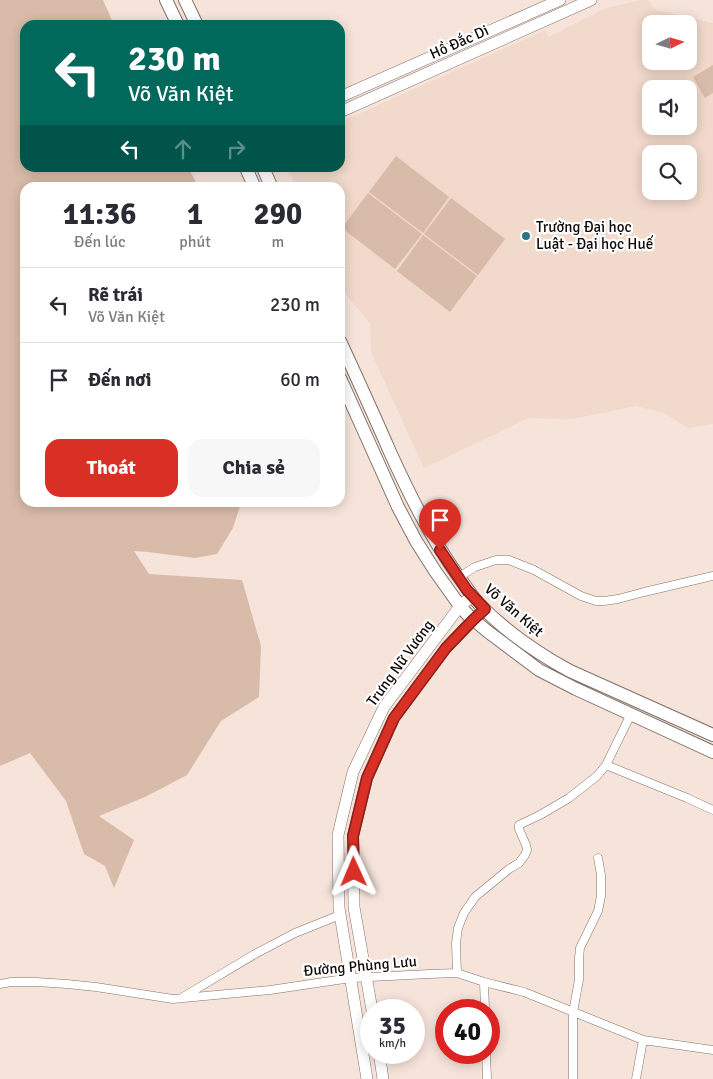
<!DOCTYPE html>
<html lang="vi">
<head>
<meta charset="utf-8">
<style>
  body { margin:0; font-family:Signika,sans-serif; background:#f7f7f7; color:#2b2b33; height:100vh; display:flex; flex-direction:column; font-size:19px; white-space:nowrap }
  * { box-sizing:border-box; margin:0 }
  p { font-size:16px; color:#7c7c81 }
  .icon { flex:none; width:28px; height:28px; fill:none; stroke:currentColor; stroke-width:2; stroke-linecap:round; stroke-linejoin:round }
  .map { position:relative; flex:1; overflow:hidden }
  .drawer { position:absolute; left:20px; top:182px; width:325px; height:325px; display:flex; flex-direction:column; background:#fff; border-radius:15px; box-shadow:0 2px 12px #0003 }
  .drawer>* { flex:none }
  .hud { position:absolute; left:20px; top:20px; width:325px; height:152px; border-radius:15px; box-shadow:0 2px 12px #0003; background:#00695c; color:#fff; overflow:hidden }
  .needle { width:32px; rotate:85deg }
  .fabs { position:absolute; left:642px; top:15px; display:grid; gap:10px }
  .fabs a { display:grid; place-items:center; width:55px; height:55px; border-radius:10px; background:#fff; box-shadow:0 2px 12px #0003; font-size:25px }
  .speed { position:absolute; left:360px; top:999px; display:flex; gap:10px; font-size:25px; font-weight:700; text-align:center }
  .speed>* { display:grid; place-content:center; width:65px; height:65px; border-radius:50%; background:#fff; box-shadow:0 2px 12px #0003; line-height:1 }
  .speed small { font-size:12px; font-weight:400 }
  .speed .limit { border:8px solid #d22; background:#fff; color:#111 }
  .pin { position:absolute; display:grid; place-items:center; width:42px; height:42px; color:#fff; margin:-51px -21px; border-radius:50% 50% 50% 0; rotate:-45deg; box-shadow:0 0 5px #0007 }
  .pin .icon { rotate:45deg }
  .me { position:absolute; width:55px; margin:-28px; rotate:359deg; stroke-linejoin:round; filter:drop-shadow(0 0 4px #0008) }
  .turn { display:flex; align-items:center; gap:18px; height:105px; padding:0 25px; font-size:22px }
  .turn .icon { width:65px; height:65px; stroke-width:2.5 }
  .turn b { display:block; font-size:35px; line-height:42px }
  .lanes { display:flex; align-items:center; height:48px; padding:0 25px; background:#0003; justify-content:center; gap:25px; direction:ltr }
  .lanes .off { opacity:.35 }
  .eta { display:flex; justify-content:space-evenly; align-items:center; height:85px; text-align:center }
  .eta b { font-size:30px; font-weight:700; line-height:35px }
  .button { display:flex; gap:10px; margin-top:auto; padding:10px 25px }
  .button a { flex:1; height:58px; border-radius:15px; background:#d93025; color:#fff; font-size:20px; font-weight:700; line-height:58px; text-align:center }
  .button a+a { background:#f7f7f7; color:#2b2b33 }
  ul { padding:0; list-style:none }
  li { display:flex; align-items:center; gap:15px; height:75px; padding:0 25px; border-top:1px solid #e1e1e2 }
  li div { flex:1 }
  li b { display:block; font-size:19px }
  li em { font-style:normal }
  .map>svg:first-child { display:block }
  .built { fill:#f1d9cb; fill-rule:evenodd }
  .green { fill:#d9bba9 }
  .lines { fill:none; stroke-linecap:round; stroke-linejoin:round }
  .street-casing { stroke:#81726a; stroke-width:9 }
  .secondary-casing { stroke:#81726a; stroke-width:12 }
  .primary-casing { stroke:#81726a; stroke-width:14 }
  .street { stroke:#fff; stroke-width:8 }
  .secondary { stroke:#fff; stroke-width:11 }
  .primary { stroke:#fff; stroke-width:12 }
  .route-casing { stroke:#8d1f18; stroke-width:12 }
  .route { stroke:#d93025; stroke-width:9 }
  .poi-dot { fill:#2e7381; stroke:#fff; stroke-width:2 }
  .labels { text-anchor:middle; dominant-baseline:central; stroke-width:4.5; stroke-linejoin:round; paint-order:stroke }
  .street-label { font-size:15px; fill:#100a08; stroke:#fff }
  .poi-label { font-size:15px; fill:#100a08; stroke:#fff; text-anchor:start }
</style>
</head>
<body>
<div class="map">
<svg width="713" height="1079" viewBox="0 0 713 1079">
  <rect width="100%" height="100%" fill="#f6e4db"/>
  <path class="built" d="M 641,0 L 648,0 L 656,10 L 713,23 L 713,424 L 688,428 L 664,413 L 636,406 L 572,419 L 529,418 L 424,468 L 371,352 L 370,323 L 347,296 L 340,282 L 340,188 L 296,187 L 290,173 L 292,168 L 340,168 L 340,124 L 347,119 L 545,30 L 548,37 L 606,8 ZM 651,24 L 689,24 L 689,61 L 651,61 ZM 651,89 L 689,89 L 689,126 L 651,126 ZM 651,154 L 689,154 L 689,191 L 651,191 Z"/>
  <path class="green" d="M 0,0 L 103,0 L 114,25 L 25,25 L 25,168 L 188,168 L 199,187 L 25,188 L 25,502 L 241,503 L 233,528 L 217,554 L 195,558 L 148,552 L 134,551 L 149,574 L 242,580 L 261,646 L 259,697 L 221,721 L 187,775 L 145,797 L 99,816 L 134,840 L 114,888 L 105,866 L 84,854 L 66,801 L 30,753 L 0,766 Z
    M 713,65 L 713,93 L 705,98 L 693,77 Z
    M 396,156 L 449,197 L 423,233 L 369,192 Z
    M 368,193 L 422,234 L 395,269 L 342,228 Z
    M 451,198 L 505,239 L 478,275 L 424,234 Z
    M 423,235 L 477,276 L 450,312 L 397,271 Z"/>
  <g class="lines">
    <defs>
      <path id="street" d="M 459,577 L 475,567 L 496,560 L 509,560 L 534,570 L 581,596 L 596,601 L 604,601 L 618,599 L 644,592 L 713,576
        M 606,765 L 687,798 L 713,810
        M 457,973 L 456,943 L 458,928 L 464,913 L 475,897 L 509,869 L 519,863 L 525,855 L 527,850 L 526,845 L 519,829 L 519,825 L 540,815 L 569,798 L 597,776 L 606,765 L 631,714
        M 484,982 L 485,1010
        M 0,984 L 11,982 L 36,982 L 67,984 L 96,987 L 173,999 L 270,990 L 351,978 L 429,974 L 457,973 L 484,982 L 524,992 L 643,1040 L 713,1050
        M 183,997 L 255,954 L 295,933 L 340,915
        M 486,1052 L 487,1079
        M 573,1079 L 573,1012 L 579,980 L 579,958 L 580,948 L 598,911 L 601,896 L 601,875 L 598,858
        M 636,1079 L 643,1040"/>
      <path id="secondary" d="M 340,97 L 560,0
        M 340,112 L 591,0
        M 372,1010 L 354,907 L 353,836 L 367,778 L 394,718 L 446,648 L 473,620 L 485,609
        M 379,1052 L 383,1079
        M 367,1079 L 339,908 L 338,835 L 353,772 L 384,707 L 460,606 L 472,596"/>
      <path id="primary" d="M 166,0 L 178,25
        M 185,0 L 197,25
        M 246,168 L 255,188
        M 263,168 L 272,188
        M 340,341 C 357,378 374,415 390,452 C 410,496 430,536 458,576 C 465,585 471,595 478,603 C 505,631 537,653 570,671 L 713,735
        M 340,378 L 398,507 L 416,541 L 435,571 L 460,606 L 468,615 L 487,631 L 539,670 L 576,689 L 713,752"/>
    </defs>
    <use href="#street" class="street-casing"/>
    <use href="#secondary" class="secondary-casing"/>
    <use href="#primary" class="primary-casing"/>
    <use href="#street" class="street"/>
    <use href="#secondary" class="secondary"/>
    <use href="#primary" class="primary"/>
  </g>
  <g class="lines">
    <defs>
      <path id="route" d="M 354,872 L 353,836 L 367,778 L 394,718 L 446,648 L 473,620 L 485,609 L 467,590 L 440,550"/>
    </defs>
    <use href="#route" class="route-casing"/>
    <use href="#route" class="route"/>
  </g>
  <circle class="poi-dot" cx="526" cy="236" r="5"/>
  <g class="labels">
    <g class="street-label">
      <text transform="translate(459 42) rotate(-24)">Hồ Đắc Di</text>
      <text transform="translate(514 610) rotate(41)">Võ Văn Kiệt</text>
      <text transform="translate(400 663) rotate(-54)">Trưng Nữ Vương</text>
      <text transform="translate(360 966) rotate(-5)">Đường Phùng Lưu</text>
    </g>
    <g class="poi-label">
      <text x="536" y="227">Trường Đại học<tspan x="536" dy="17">Luật - Đại học Huế</tspan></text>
    </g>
  </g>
</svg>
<div class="fabs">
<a><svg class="needle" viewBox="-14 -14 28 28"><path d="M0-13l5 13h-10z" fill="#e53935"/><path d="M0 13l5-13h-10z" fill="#7c7c81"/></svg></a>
<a><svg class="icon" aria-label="sound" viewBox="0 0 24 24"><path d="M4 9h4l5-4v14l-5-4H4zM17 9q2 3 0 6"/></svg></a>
<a><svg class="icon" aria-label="search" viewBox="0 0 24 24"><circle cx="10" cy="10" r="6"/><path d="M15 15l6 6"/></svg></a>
</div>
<div class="speed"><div>35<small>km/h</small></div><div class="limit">40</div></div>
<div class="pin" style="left:440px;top:550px;background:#d93025"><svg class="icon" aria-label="arrive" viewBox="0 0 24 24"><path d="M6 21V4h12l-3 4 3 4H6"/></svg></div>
<svg class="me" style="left:354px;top:872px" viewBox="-20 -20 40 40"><path d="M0-17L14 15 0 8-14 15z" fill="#d93025" stroke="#fff" stroke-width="4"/></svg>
<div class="hud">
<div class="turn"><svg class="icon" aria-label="left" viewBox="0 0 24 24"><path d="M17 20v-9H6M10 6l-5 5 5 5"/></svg><div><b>230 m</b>Võ Văn Kiệt</div></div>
<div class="lanes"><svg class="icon" aria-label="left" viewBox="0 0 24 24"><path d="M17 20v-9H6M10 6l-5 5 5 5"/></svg><svg class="icon off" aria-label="ahead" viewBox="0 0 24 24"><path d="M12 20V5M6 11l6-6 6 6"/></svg><svg class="icon off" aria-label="right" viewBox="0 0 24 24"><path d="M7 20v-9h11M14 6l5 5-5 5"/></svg></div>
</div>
<section class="drawer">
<div class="eta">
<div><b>11:36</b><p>Đến lúc</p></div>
<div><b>1</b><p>phút</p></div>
<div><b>290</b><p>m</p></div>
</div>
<ul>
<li><svg class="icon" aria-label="left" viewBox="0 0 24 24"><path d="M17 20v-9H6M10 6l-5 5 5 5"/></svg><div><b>Rẽ trái</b><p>Võ Văn Kiệt</p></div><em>230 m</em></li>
<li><svg class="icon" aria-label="arrive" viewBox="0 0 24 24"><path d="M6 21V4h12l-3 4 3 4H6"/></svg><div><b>Đến nơi</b></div><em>60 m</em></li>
</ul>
<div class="button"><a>Thoát</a><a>Chia sẻ</a></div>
</section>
</div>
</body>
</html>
